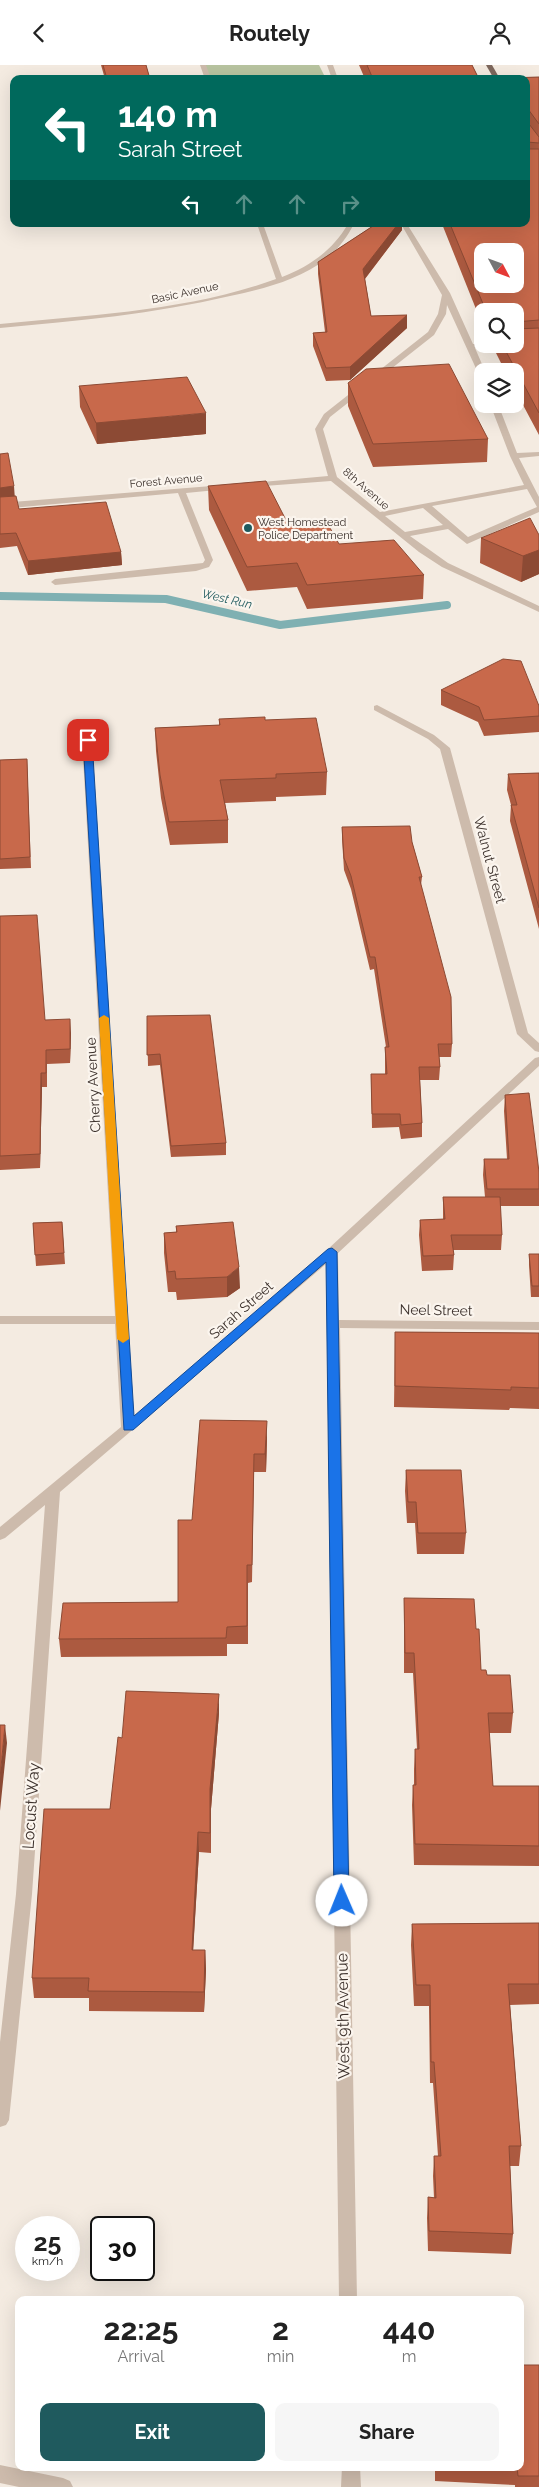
<!DOCTYPE html>
<html lang="en">
<head>
<meta charset="utf-8">
<style>
  body { margin:0; font-family:Raleway,sans-serif; background:#f6f6f6; color:#222; height:100vh; display:flex; flex-direction:column; font-size:19px; white-space:nowrap }
  * { box-sizing:border-box; margin:0 }
  p { font-size:16px; color:#767676 }
  .icon { flex:none; width:28px; height:28px; fill:none; stroke:currentColor; stroke-width:2; stroke-linecap:round; stroke-linejoin:round }
  .map { position:relative; flex:1; overflow:hidden }
  .details { position:absolute; left:15px; top:2231px; width:509px; height:175px; display:flex; flex-direction:column; background:#fff; border-radius:10px; box-shadow:0 5px 20px #0002 }
  .details>* { flex:none }
  .banner { position:absolute; left:10px; top:10px; width:520px; height:152px; border-radius:10px; box-shadow:0 5px 20px #0002; background:#00695c; color:#fff; overflow:hidden }
  .needle { width:32px; rotate:131deg }
  .tools { position:absolute; left:474px; top:178px; display:grid; gap:10px }
  .tools a { display:grid; place-items:center; width:50px; height:50px; border-radius:10px; background:#fff; box-shadow:0 5px 20px #0002; font-size:25px }
  .speed { position:absolute; left:15px; top:2151px; display:flex; gap:10px; font-size:25px; font-weight:700; text-align:center }
  .speed>* { display:grid; place-content:center; width:65px; height:65px; border-radius:50%; background:#fff; box-shadow:0 5px 20px #0002; line-height:1 }
  .speed small { font-size:12px; font-weight:400 }
  .speed .limit { border:2px solid #111; border-radius:8px; background:#fff; color:#111 }
  .pin { position:absolute; display:grid; place-items:center; width:42px; height:42px; color:#fff; margin:-21px; border-radius:10px; box-shadow:0 2px 8px #0006 }
  .me { position:absolute; width:55px; margin:-28px; rotate:359deg; stroke-linejoin:round; filter:drop-shadow(0 0 4px #0008) }
  .turn { display:flex; align-items:center; gap:18px; height:105px; padding:0 25px; font-size:22px }
  .turn .icon { width:65px; height:65px; stroke-width:2.5 }
  .turn b { display:block; font-size:35px; line-height:42px }
  .lanes { display:flex; align-items:center; height:48px; padding:0 25px; background:#0003; justify-content:center; gap:25px; direction:ltr }
  .lanes .off { opacity:.35 }
  .eta { display:flex; justify-content:space-evenly; align-items:center; height:85px; text-align:center }
  .eta b { font-size:30px; font-weight:700; line-height:35px }
  .button { display:flex; gap:10px; margin-top:auto; padding:10px 25px }
  .button a { flex:1; height:58px; border-radius:10px; background:#1f5a5e; color:#fff; font-size:20px; font-weight:700; line-height:58px; text-align:center }
  .button a+a { background:#f6f6f6; color:#222 }
  header { display:flex; justify-content:space-between; align-items:center; height:65px; padding:0 25px; background:#fff; font-size:22px; font-weight:700 }
  .map>svg:first-child { display:block }
  .green { fill:#b8c4a0 }
  .lines { fill:none; stroke-linecap:round; stroke-linejoin:round }
  .stream { stroke:#7fb0b2; stroke-width:8 }
  .minor { fill:#cdbbac; fill-rule:evenodd }
  .major { fill:#7d675c; fill-rule:evenodd }
  .wall { fill:#ac5a40 }
  .shaded-wall { fill:#8c4a34 }
  .building { fill:#c8694b; stroke:#8c4a34; fill-rule:evenodd }
  .route { fill:#1a73e8; stroke:#114b97 }
  .slow { fill:#f59e0b }
  .poi-dot { fill:#1f5a5e; stroke:#fbf5ee; stroke-width:2 }
  .labels { text-anchor:middle; dominant-baseline:central; stroke-width:4.5; stroke-linejoin:round; paint-order:stroke }
  .far-street-label { font-size:11px; fill:#3b302b; stroke:#fbf5ee }
  .far-poi-label { font-size:11px; fill:#3b302b; stroke:#fbf5ee; text-anchor:start }
  .far-water-label { font-size:12px; font-style:italic; fill:#1f5a5e; stroke:#fbf5ee }
  .street-label { font-size:14px; fill:#3b302b; stroke:#fbf5ee }
  .near-street-label { font-size:16px; fill:#3b302b; stroke:#fbf5ee }
</style>
</head>
<body>
<header><svg class="icon" aria-label="back" viewBox="0 0 24 24"><path d="M15 5l-7 7 7 7"/></svg>Routely<svg class="icon" aria-label="person" viewBox="0 0 24 24"><circle cx="12" cy="8" r="4"/><path d="M4 21q1-7 8-7t8 7"/></svg></header>
<div class="map">
<svg width="539" height="2422" viewBox="0 0 539 2422">
  <rect width="100%" height="100%" fill="#f4ebe1"/>
  <path class="green" d="M 202,0 L 319,0 L 326,14 L 207,14 Z"/>
  <g class="lines">
    <path class="stream" d="M 0,531 L 166,534 L 280,560 L 447,540"/>
    <path class="minor" d="M 200,0 L 206,0 L 211,14 L 205,14 Z
      M 327,0 L 333,0 L 338,14 L 332,14 Z
      M 257,159 L 263,159 L 282,212 C 310,201 332,186 348,159 L 354,159 C 347,172 338,185 326,194 C 299,215 263,224 230,231 C 154,249 77,256 0,263 L 0,259 C 91,250 189,246 276,214 Z
      M 401,159 L 407,159 L 450,228 L 473,279 L 515,279 L 515,277 L 539,276 L 539,280 L 475,283 L 485,306 L 482,306 L 482,310 L 479,310 L 447,240 L 446,249 L 434,270 L 330,352 L 323,364 L 337,412 L 380,447 L 524,420 L 510,391 L 490,339 L 498,339 L 517,388 L 539,387 L 539,391 L 519,393 L 539,432 L 539,447 L 467,479 L 448,464 L 410,471 L 448,498 L 539,541 L 539,547 L 442,502 L 419,487 L 331,416 L 251,422 L 247,420 L 251,418 L 328,411 L 315,364 L 324,349 L 428,267 L 438,249 L 442,230 ZM 527,424 L 537,442 L 468,472 L 432,441 ZM 423,443 L 443,460 L 405,467 L 385,451 Z
      M 224,420 L 227,420 L 227,424 L 186,428 L 213,495 L 209,502 L 196,506 L 55,520 L 51,517 L 55,514 L 203,498 L 205,495 L 178,428 L 0,444 L 0,438 Z
      M 377,640 L 434,670 L 450,683 L 528,968 L 539,978 L 539,987 L 535,986 L 517,969 L 440,684 L 428,674 L 374,645 L 374,641 Z
      M 87,672 L 92,675 L 134,1351 L 328,1184 L 535,993 L 539,992 L 539,1001 L 338,1188 L 339,1255 L 539,1257 L 539,1265 L 340,1263 L 357,2235 L 339,2235 L 326,1199 L 60,1427 L 32,1829 L 9,2055 L 6,2060 L 0,2062 L 0,1977 L 16,1829 L 45,1440 L 5,1473 L 0,1475 L 0,1462 L 121,1362 L 115,1259 L 0,1259 L 0,1251 L 115,1251 L 82,675 Z
      M 0,2400 L 63,2413 L 70,2416 L 73,2422 L 19,2422 L 0,2418 Z
      M 342,2402 L 360,2402 L 361,2422 L 341,2422 Z"/>
    <path class="major" d="M 486,0 L 492,0 L 500,14 L 494,14 Z"/>
  </g>
  <path class="wall" d="M 101,0 L 146,0 L 150,14 L 105,14 Z
    M 359,0 L 472,0 L 479,14 L 539,12 L 539,370 L 515,325 L 515,306 L 505,306 L 494,284 L 494,279 L 515,279 L 515,246 L 482,246 L 482,259 L 442,159 L 526,159 L 526,14 L 365,14 Z
    M 376,159 L 402,159 L 402,165 L 365,214 L 371,251 L 407,250 L 407,263 L 350,315 L 326,316 L 313,281 L 313,268 L 325,267 L 318,209 L 318,197 Z
    M 348,318 L 488,374 L 487,397 L 373,402 L 348,341 Z
    M 79,321 L 206,369 L 97,379 L 80,342 Z
    M 0,389 L 19,444 L 121,487 L 122,500 L 28,510 L 17,481 L 0,483 Z
    M 208,421 L 287,457 L 339,479 L 424,510 L 423,534 L 307,544 L 297,522 L 247,526 L 209,445 Z
    M 539,470 L 539,509 L 521,517 L 480,498 L 481,473 Z
    M 441,625 L 539,641 L 539,667 L 484,671 L 478,657 L 441,640 Z
    M 219,654 L 265,655 L 327,707 L 326,730 L 276,732 L 276,736 L 225,738 L 228,755 L 228,778 L 170,780 L 161,733 L 156,686 L 155,663 L 219,660 Z
    M 27,694 L 31,803 L 0,804 L 0,695 Z
    M 539,708 L 539,864 L 510,756 L 511,740 L 507,725 L 508,709 Z
    M 342,762 L 412,777 L 422,812 L 421,820 L 452,979 L 451,992 L 439,992 L 440,1002 L 439,1015 L 420,1015 L 422,1058 L 422,1072 L 401,1074 L 399,1062 L 372,1063 L 371,1009 L 385,1009 L 385,982 L 386,982 L 374,904 L 370,905 L 351,824 L 344,805 L 342,774 Z
    M 0,851 L 45,955 L 71,968 L 70,998 L 47,999 L 47,1022 L 42,1022 L 40,1103 L 0,1105 Z
    M 147,951 L 226,1078 L 226,1090 L 171,1092 L 160,1000 L 148,1001 Z
    M 505,1030 L 539,1107 L 539,1141 L 500,1141 L 502,1170 L 501,1185 L 453,1185 L 454,1190 L 453,1205 L 422,1206 L 419,1170 L 420,1155 L 443,1154 L 443,1132 L 485,1132 L 483,1110 L 484,1094 L 507,1094 L 504,1046 Z
    M 62,1157 L 65,1199 L 36,1201 L 33,1158 Z
    M 176,1161 L 240,1223 L 227,1232 L 177,1235 L 176,1227 L 168,1227 L 164,1188 L 164,1168 L 176,1167 Z
    M 529,1189 L 539,1189 L 539,1232 L 531,1232 L 529,1200 Z
    M 395,1267 L 539,1268 L 539,1344 L 510,1343 L 509,1345 L 394,1342 Z
    M 267,1373 L 266,1407 L 254,1407 L 252,1517 L 248,1518 L 248,1579 L 227,1579 L 227,1591 L 61,1592 L 59,1574 L 178,1537 L 192,1455 Z
    M 406,1405 L 466,1468 L 464,1489 L 417,1489 L 415,1458 L 407,1458 L 405,1426 Z
    M 404,1533 L 476,1564 L 481,1605 L 487,1610 L 513,1648 L 511,1668 L 489,1668 L 493,1721 L 539,1721 L 539,1801 L 414,1800 L 412,1740 L 413,1720 L 414,1720 L 414,1704 L 415,1684 L 417,1684 L 413,1608 L 404,1608 Z
    M 219,1648 L 211,1744 L 211,1788 L 199,1787 L 193,1885 L 205,1885 L 206,1905 L 204,1947 L 89,1946 L 89,1933 L 34,1933 L 32,1913 L 110,1744 L 122,1673 Z
    M 539,1858 L 539,1939 L 510,1940 L 521,2081 L 519,2101 L 510,2101 L 513,2169 L 511,2189 L 428,2186 L 427,2153 L 428,2132 L 434,2133 L 433,2111 L 434,2091 L 438,2091 L 433,2018 L 430,2018 L 429,1941 L 414,1941 L 411,1880 L 412,1859 Z
    M 539,2300 L 539,2422 L 515,2422 L 515,2420 L 435,2416 L 435,2402 L 520,2402 Z"/>
  <path class="shaded-wall" d="M 398,159 L 402,159 L 402,165 L 363,216 L 363,204 Z
    M 407,250 L 407,263 L 350,315 L 350,302 Z
    M 206,348 L 206,369 L 97,379 L 96,358 Z
    M 14,421 L 15,435 L 0,437 L 0,423 Z
    M 539,485 L 539,509 L 521,517 L 523,491 Z
    M 121,487 L 122,500 L 28,510 L 28,496 Z
    M 70,954 L 71,968 L 70,998 Z
    M 41,1008 L 42,1022 L 40,1103 L 40,1089 Z
    M 239,1202 L 240,1223 L 227,1232 L 227,1212 Z
    M 267,1356 L 267,1373 L 266,1407 L 265,1389 Z
    M 219,1629 L 219,1648 L 211,1744 L 211,1788 L 210,1724 Z
    M 5,1660 L 7,1678 L 0,1746 L 0,1713 Z
    M 198,1767 L 199,1787 L 192,1905 L 192,1885 Z
    M 205,1885 L 206,1905 L 204,1947 L 204,1927 Z"/>
  <path class="building" d="M 103,0 L 146,0 L 150,14 L 107,14 Z
    M 367,0 L 472,0 L 479,14 L 539,12 L 539,59 L 528,44 L 526,44 L 526,14 L 373,14 Z
    M 526,55 L 539,72 L 539,78 L 527,77 L 526,80 Z
    M 526,84 L 539,84 L 539,255 L 515,257 L 515,246 L 486,246 L 450,159 L 526,159 ZM 482,186 L 515,186 L 515,219 L 482,219 Z
    M 376,159 L 398,159 L 363,204 L 371,251 L 407,250 L 350,302 L 326,303 L 313,268 L 327,267 L 318,197 Z
    M 539,263 L 539,348 L 502,279 L 515,279 L 515,264 Z
    M 449,299 L 488,374 L 373,379 L 348,318 L 366,304 Z
    M 187,312 L 206,348 L 96,358 L 79,321 Z
    M 8,388 L 14,421 L 0,423 L 0,389 Z
    M 266,416 L 287,457 L 325,454 L 339,479 L 394,475 L 424,510 L 307,520 L 297,498 L 247,502 L 208,421 Z
    M 16,431 L 19,444 L 106,437 L 121,487 L 28,496 L 16,468 L 0,469 L 0,432 Z
    M 530,453 L 539,470 L 539,485 L 523,491 L 481,473 Z
    M 503,594 L 521,596 L 539,641 L 539,651 L 484,655 L 479,642 L 441,625 Z
    M 265,652 L 265,655 L 316,653 L 327,707 L 276,709 L 276,713 L 220,715 L 228,755 L 169,757 L 160,710 L 155,663 L 220,660 L 219,654 Z
    M 27,694 L 30,792 L 0,794 L 0,695 Z
    M 539,708 L 539,843 L 511,740 L 517,740 L 508,709 Z
    M 410,761 L 412,777 L 422,812 L 419,812 L 451,932 L 452,979 L 438,979 L 440,1002 L 419,1002 L 422,1058 L 401,1060 L 400,1049 L 372,1049 L 371,1009 L 387,1009 L 385,982 L 389,982 L 375,892 L 370,892 L 351,811 L 344,793 L 342,762 Z
    M 37,850 L 45,955 L 70,954 L 70,984 L 46,985 L 46,1008 L 41,1008 L 40,1089 L 0,1091 L 0,851 Z
    M 210,950 L 226,1078 L 171,1081 L 160,989 L 147,990 L 147,951 Z
    M 529,1028 L 539,1107 L 539,1124 L 487,1124 L 484,1094 L 509,1094 L 505,1030 Z
    M 443,1132 L 500,1132 L 502,1170 L 451,1170 L 454,1190 L 423,1191 L 420,1155 L 445,1154 Z
    M 62,1157 L 64,1188 L 35,1190 L 33,1158 Z
    M 233,1157 L 239,1202 L 227,1212 L 176,1214 L 175,1206 L 168,1207 L 164,1168 L 177,1167 L 176,1161 Z
    M 529,1189 L 539,1189 L 539,1221 L 532,1221 Z
    M 395,1267 L 539,1268 L 539,1323 L 511,1322 L 511,1325 L 395,1321 Z
    M 200,1355 L 267,1356 L 265,1389 L 254,1389 L 252,1500 L 247,1500 L 247,1561 L 227,1562 L 226,1573 L 59,1574 L 63,1538 L 178,1537 L 178,1455 L 192,1455 Z
    M 406,1405 L 461,1405 L 466,1468 L 418,1468 L 416,1437 L 408,1437 Z
    M 404,1533 L 474,1534 L 476,1564 L 479,1564 L 481,1605 L 486,1605 L 487,1610 L 510,1610 L 513,1648 L 488,1648 L 493,1721 L 539,1721 L 539,1781 L 415,1779 L 413,1720 L 416,1720 L 415,1684 L 419,1684 L 414,1588 L 405,1588 Z
    M 126,1626 L 219,1629 L 210,1724 L 210,1768 L 198,1767 L 192,1885 L 205,1885 L 204,1927 L 88,1926 L 89,1913 L 32,1913 L 44,1744 L 110,1744 L 118,1672 L 122,1673 Z
    M 0,1660 L 5,1660 L 0,1713 Z
    M 539,1858 L 539,1919 L 508,1919 L 521,2081 L 509,2081 L 513,2169 L 429,2166 L 428,2132 L 436,2133 L 434,2091 L 441,2091 L 434,1997 L 431,1997 L 430,1920 L 416,1920 L 412,1859 Z
    M 520,2300 L 539,2300 L 539,2411 L 518,2411 L 517,2402 L 520,2402 Z"/>
  <path class="route" d="M 88,672 L 92,675 L 134,1351 L 328,1184 L 332,1183 L 337,1187 L 349,1836 L 347,1841 L 336,1841 L 334,1836 L 326,1197 L 133,1365 L 124,1365 L 83,675 Z"/>
  <path class="slow" d="M 104,950 L 109,953 L 129,1274 L 123,1278 L 117,1274 L 99,953 Z"/>
  <circle class="poi-dot" cx="248" cy="463" r="5"/>
  <g class="labels">
    <g class="far-street-label">
      <text transform="translate(185 228) rotate(-12)">Basic Avenue</text>
      <text transform="translate(166 416) rotate(-5)">Forest Avenue</text>
      <text transform="translate(366 424) rotate(41)">8th Avenue</text>
    </g>
    <g class="far-poi-label">
      <text x="258" y="457">West Homestead<tspan x="258" dy="13">Police Department</tspan></text>
    </g>
    <g class="far-water-label">
      <text transform="translate(227 534) rotate(13)">West Run</text>
    </g>
    <g class="street-label">
      <text transform="translate(490 795) rotate(75)">Walnut Street</text>
      <text transform="translate(93 1020) rotate(-93)">Cherry Avenue</text>
      <text transform="translate(241 1245) rotate(-41)">Sarah Street</text>
      <text transform="translate(436 1245) rotate(1)">Neel Street</text>
    </g>
    <g class="near-street-label">
      <text transform="translate(31 1741) rotate(-86)">Locust Way</text>
      <text transform="translate(343 1951) rotate(-91)">West 9th Avenue</text>
    </g>
  </g>
</svg>
<div class="tools">
<a><svg class="needle" viewBox="-14 -14 28 28"><path d="M0-13l5 13h-10z" fill="#e53935"/><path d="M0 13l5-13h-10z" fill="#767676"/></svg></a>
<a><svg class="icon" aria-label="search" viewBox="0 0 24 24"><circle cx="10" cy="10" r="6"/><path d="M15 15l6 6"/></svg></a>
<a><svg class="icon" aria-label="layers" viewBox="0 0 24 24"><path d="M12 4l9 5-9 5-9-5zM3 14l9 5 9-5"/></svg></a>
</div>
<div class="speed"><div>25<small>km/h</small></div><div class="limit">30</div></div>
<div class="pin" style="left:88px;top:675px;background:#d93025"><svg class="icon" aria-label="arrive" viewBox="0 0 24 24"><path d="M6 21V4h12l-3 4 3 4H6"/></svg></div>
<svg class="me" style="left:342px;top:1836px" viewBox="-20 -20 40 40"><circle r="19" fill="#fff"/><path d="M0-13L10 11 0 6-10 11z" fill="#1a73e8"/></svg>
<div class="banner">
<div class="turn"><svg class="icon" aria-label="left" viewBox="0 0 24 24"><path d="M17 20v-9H6M10 6l-5 5 5 5"/></svg><div><b>140 m</b>Sarah Street</div></div>
<div class="lanes"><svg class="icon" aria-label="left" viewBox="0 0 24 24"><path d="M17 20v-9H6M10 6l-5 5 5 5"/></svg><svg class="icon off" aria-label="ahead" viewBox="0 0 24 24"><path d="M12 20V5M6 11l6-6 6 6"/></svg><svg class="icon off" aria-label="ahead" viewBox="0 0 24 24"><path d="M12 20V5M6 11l6-6 6 6"/></svg><svg class="icon off" aria-label="right" viewBox="0 0 24 24"><path d="M7 20v-9h11M14 6l5 5-5 5"/></svg></div>
</div>
<section class="details">
<div class="eta">
<div><b>22:25</b><p>Arrival</p></div>
<div><b>2</b><p>min</p></div>
<div><b>440</b><p>m</p></div>
</div>
<div class="button"><a>Exit</a><a>Share</a></div>
</section>
</div>
</body>
</html>
